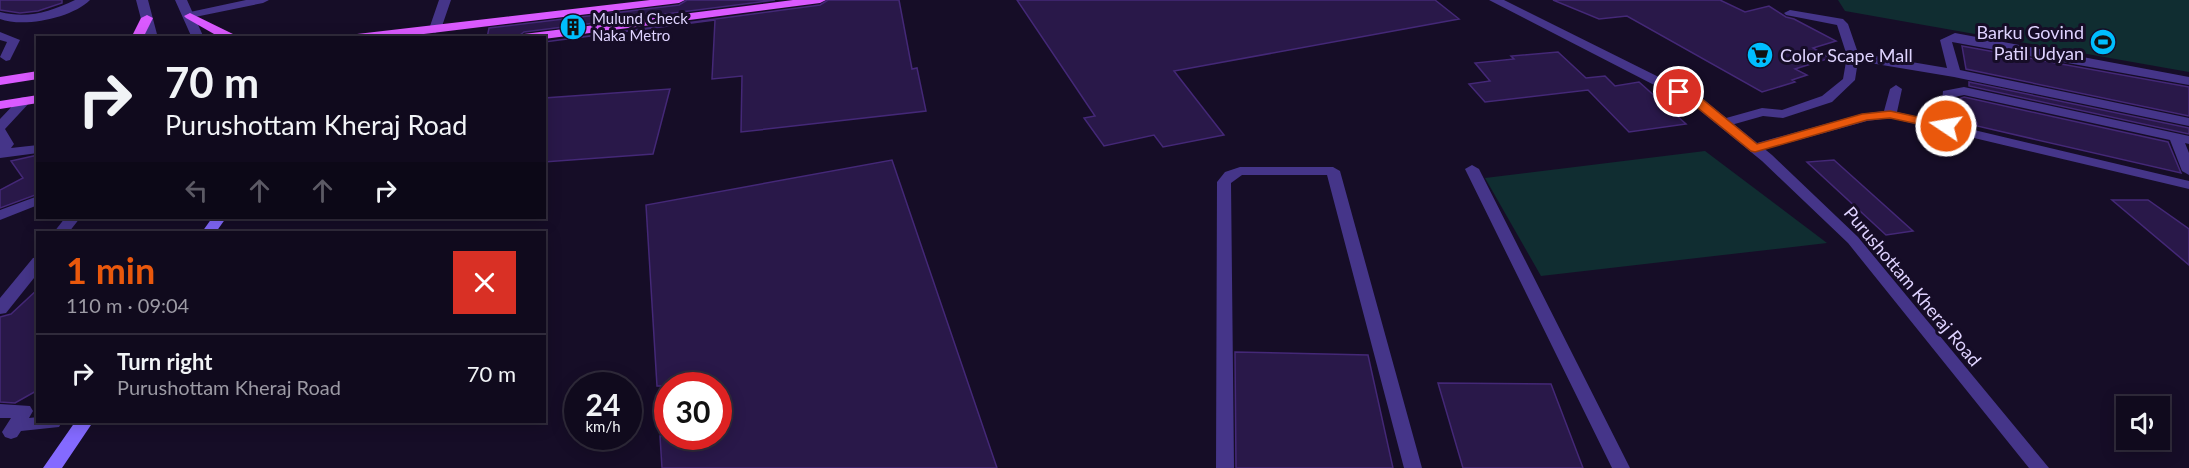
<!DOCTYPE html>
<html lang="en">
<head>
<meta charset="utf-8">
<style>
  body { margin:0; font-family:Lato,sans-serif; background:#1e182a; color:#f1f3f6; height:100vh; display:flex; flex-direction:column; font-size:22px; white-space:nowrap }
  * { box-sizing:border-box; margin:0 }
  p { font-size:20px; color:#9c9aa4 }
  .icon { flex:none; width:33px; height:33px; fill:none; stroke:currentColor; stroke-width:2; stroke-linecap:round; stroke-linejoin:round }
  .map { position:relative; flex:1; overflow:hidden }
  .side { position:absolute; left:36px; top:231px; width:510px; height:192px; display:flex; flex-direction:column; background:#100a1d; border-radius:0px; box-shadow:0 3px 15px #0003,0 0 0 2px #302b3b }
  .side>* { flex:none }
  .banner { position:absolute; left:36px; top:36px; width:510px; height:183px; border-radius:0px; box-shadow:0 3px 15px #0003,0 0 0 2px #302b3b; background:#100a1d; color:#f1f3f6; overflow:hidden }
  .controls { position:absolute; left:2116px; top:396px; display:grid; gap:12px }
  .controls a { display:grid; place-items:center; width:54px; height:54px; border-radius:0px; background:#100a1d; box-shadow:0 3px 15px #0003,0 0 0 2px #302b3b; font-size:30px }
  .speed { position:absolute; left:564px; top:372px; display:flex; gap:12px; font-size:30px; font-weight:700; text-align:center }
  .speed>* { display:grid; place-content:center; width:78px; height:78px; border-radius:50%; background:#100a1d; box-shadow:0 3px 15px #0003,0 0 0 2px #302b3b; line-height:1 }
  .speed small { font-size:15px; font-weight:400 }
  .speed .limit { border:9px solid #d22; background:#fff; color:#111 }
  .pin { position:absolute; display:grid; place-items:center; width:51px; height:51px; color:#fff; margin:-26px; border:3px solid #fff; border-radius:50%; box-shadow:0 2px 6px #0007 }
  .me { position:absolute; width:66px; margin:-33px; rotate:282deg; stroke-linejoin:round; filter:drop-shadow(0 0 4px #0008) }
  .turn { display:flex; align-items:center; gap:21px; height:126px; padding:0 30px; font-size:27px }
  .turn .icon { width:78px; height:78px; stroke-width:2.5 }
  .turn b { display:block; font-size:42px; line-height:51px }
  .lanes { display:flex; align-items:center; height:57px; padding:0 30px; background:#0003; justify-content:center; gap:30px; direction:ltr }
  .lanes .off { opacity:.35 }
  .round { display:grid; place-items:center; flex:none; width:63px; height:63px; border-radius:0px; background:#1e182a }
  .overview { display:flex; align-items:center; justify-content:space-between; height:102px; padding:0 30px }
  h1 { font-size:36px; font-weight:700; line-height:45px; color:#ea580c }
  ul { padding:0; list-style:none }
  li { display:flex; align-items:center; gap:18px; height:78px; padding:0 30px; border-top:2px solid #302b3b }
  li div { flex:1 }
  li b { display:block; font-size:22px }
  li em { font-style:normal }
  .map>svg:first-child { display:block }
  .green { fill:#102d31 }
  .building { fill:#291849; stroke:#442877; stroke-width:1.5 }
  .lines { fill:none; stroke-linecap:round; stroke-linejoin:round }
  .minor { fill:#453589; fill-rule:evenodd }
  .tertiary { fill:#453589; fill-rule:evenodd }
  .secondary { fill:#846aff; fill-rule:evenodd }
  .primary { fill:#da5aff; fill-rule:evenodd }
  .route { fill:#ea580c; stroke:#983908; stroke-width:1.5 }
  .labels { text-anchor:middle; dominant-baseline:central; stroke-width:6; stroke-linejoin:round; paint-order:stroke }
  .far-poi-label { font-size:15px; fill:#dfd3ff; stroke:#160d27; text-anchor:start }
  .poi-label { font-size:18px; fill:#dfd3ff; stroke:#160d27; text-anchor:end }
  .street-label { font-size:18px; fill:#dfd3ff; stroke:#160d27 }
</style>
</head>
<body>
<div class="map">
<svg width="2189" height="468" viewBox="0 0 2189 468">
  <rect width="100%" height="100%" fill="#160d27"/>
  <path class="green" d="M 1838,0 L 2189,0 L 2189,72 L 1845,11 Z
    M 1705,151 L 1827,243 L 1541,276 L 1485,178 Z"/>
  <path class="building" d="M 0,0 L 62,0 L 62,3 L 38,11 L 20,13 L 0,10 Z
    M 687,0 L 775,0 L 524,32 L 516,38 L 487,38 L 489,28 L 679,5 Z
    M 828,0 L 899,0 L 912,69 L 917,68 L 926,111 L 741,132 L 742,76 L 712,79 L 715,20 L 544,42 L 820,5 Z
    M 1017,0 L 1435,0 L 1459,19 L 1174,71 L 1224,135 L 1163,147 L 1154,135 L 1104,146 L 1084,118 L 1095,116 Z
    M 1553,0 L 1720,0 L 1745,12 L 1769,6 L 1786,17 L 1794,19 L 1836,41 L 1813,48 L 1830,58 L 1795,69 L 1807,75 L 1792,80 L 1795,82 L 1762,92 L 1627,16 L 1599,19 Z
    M 1962,46 L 2189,87 L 2189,116 L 1966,69 Z
    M 1558,52 L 1586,78 L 1605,76 L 1615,86 L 1639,82 L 1686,124 L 1629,132 L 1588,90 L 1485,102 L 1469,84 L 1490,81 L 1475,63 L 1514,59 L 1511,56 Z
    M 1969,82 L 2189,128 L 2189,134 L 1969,86 Z
    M 670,89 L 653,154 L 544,162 L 544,98 Z
    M 1964,97 L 2168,142 L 2181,173 L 1977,126 L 1977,123 L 1962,120 L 1961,98 Z
    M 38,155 L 38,194 L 0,208 L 0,190 L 23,178 L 11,161 Z
    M 892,160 L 997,468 L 662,468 L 660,436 L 718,436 L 718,386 L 657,386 L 646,205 Z
    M 1834,160 L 1913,231 L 1886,235 L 1807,162 Z
    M 2112,200 L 2148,200 L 2189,229 L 2189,265 Z
    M 38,289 L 38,390 L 15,403 L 0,402 L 0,317 L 11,314 Z
    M 1235,352 L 1368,355 L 1393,468 L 1236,468 Z
    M 1438,383 L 1551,384 L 1583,468 L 1463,468 Z"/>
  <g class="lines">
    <path class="minor" d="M 75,0 L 90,0 C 72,18 24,28 0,19 L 0,12 C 28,19 49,12 75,0 Z
      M 246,0 L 269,0 L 263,3 L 190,18 L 184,15 L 190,12 Z
      M 439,0 L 451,0 L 441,29 L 435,33 L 429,29 Z
      M 1790,10 L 1843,19 L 1848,24 L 1858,53 L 1947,68 L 1940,40 L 1955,33 L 2189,77 L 2189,85 L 1952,42 L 1960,70 L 2189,118 L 2189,126 L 1954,77 L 1858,61 L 1855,80 L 1832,102 L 1783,118 L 1763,116 L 1724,127 L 1719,126 L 1717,123 L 1719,120 L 1762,108 L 1782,110 L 1822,96 L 1843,79 L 1847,56 L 1837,25 L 1786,15 L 1784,13 Z
      M 0,32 L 20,40 L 10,60 L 6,61 L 0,57 L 7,42 L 0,40 Z
      M 1896,85 L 1902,89 L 1897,112 L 1940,122 L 1943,91 L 1964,87 L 2189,136 L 2189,144 L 2185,143 L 2189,153 L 2189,175 L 2182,171 L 2170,140 L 1964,95 L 1954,97 L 1953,125 L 2189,181 L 2189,189 L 1890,118 L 1867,121 L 1755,152 L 1748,148 L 1750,145 L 1861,114 L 1884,111 L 1890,89 Z
      M 25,97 L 31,101 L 5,129 L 14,144 L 11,148 L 38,145 L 38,153 L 0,158 L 0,119 L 20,98 Z
      M 1472,165 L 1479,169 L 1630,468 L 1612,468 L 1465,169 Z
      M 1240,167 L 1333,167 L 1340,171 L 1422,468 L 1404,468 L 1327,175 L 1242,175 L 1231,183 L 1234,468 L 1216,468 L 1217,182 L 1225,172 Z
      M 38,196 L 38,205 L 0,220 L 0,210 Z
      M 65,218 L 80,218 L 69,232 L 54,232 Z
      M 38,257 L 38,273 L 6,313 L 0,314 L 0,298 L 33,258 Z
      M 0,404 L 30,406 L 33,411 L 29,418 L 38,417 L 38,422 L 62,422 L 59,427 L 21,431 L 17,437 L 11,439 L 5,437 L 2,432 L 11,418 L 0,418 Z"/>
    <path class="tertiary" d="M 136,0 L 148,0 L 158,38 L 146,38 Z
      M 175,0 L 187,0 L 204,38 L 192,38 Z
      M 1489,0 L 1504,0 L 1703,99 L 1772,155 L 1858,237 L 2049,468 L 2029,468 L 1848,243 L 1762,161 L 1693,105 Z"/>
    <path class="secondary" d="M 212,218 L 226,218 L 216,232 L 202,232 Z
      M 75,422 L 93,422 L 62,468 L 43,468 Z"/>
    <path class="primary" d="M 650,0 L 685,0 L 679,3 L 391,38 L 351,38 L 357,34 Z
      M 793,0 L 826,0 L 820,3 L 544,39 L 518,38 L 524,34 Z
      M 190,13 L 235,35 L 237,38 L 221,38 L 186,18 L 184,16 Z
      M 147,15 L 153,18 L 143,38 L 131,38 L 141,18 Z
      M 38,71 L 38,79 L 0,85 L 0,77 Z
      M 38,95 L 38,103 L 0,109 L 0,101 Z"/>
  </g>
  <path class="route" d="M 1679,89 L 1702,99 L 1757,144 L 1862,114 L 1890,111 L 1946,123 L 1952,126 L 1946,130 L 1890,118 L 1867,120 L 1755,152 L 1751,151 L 1694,105 L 1675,95 L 1675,90 Z"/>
  <defs>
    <symbol id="building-disc" viewBox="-11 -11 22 22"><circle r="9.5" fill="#00befe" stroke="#160d27"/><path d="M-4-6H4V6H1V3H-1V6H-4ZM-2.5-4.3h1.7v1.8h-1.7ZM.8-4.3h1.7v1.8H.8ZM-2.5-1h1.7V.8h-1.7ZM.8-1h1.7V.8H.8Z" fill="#111"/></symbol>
    <symbol id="stadium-disc" viewBox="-11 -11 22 22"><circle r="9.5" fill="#00befe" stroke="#160d27"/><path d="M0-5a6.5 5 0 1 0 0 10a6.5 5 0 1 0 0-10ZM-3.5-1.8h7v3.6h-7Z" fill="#111"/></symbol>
    <symbol id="supermarket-disc" viewBox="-11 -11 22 22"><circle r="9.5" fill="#00befe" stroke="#160d27"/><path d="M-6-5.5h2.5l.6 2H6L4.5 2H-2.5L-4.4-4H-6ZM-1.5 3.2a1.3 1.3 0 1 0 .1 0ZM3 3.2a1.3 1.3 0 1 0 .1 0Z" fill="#111"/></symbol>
  </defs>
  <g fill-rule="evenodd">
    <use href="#building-disc" x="558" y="12" width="30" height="30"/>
    <use href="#stadium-disc" x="2088" y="27" width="30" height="30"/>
    <use href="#supermarket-disc" x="1745" y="40" width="30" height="30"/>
  </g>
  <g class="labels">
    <g class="far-poi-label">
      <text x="592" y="18">Mulund Check<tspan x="592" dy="17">Naka Metro</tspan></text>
    </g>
    <g class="poi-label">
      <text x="2084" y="32">Barku Govind<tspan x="2084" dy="21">Patil Udyan</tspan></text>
      <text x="1780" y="55" text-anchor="start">Color Scape Mall</text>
    </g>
    <g class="street-label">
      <text transform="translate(1913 286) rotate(50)">Purushottam Kheraj Road</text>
    </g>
  </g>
</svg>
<div class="controls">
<a><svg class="icon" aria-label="sound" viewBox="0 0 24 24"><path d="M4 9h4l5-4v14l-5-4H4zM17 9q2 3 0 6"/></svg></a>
</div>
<div class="speed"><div>24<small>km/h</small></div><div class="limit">30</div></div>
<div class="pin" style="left:1679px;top:92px;background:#d93025"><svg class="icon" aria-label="arrive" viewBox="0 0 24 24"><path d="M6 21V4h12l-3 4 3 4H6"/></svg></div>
<svg class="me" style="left:1946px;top:126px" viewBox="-20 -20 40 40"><circle r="17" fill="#ea580c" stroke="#fff" stroke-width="3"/><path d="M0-11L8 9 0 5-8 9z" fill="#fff"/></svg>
<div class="banner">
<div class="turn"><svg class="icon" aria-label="right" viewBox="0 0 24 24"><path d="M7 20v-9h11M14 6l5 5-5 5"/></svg><div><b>70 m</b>Purushottam Kheraj Road</div></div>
<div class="lanes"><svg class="icon off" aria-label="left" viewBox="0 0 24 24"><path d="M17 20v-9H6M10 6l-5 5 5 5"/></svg><svg class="icon off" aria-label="ahead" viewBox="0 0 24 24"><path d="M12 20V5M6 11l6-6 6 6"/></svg><svg class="icon off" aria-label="ahead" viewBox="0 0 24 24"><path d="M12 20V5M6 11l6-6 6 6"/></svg><svg class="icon" aria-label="right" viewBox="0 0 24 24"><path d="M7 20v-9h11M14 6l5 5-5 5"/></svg></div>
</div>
<section class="side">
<div class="overview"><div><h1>1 min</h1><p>110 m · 09:04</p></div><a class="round" style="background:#d93025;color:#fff"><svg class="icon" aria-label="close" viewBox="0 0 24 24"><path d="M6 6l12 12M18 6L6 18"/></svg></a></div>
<ul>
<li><svg class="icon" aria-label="right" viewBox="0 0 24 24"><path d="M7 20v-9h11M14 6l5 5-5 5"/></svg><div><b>Turn right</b><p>Purushottam Kheraj Road</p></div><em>70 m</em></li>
</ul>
</section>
</div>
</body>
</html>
